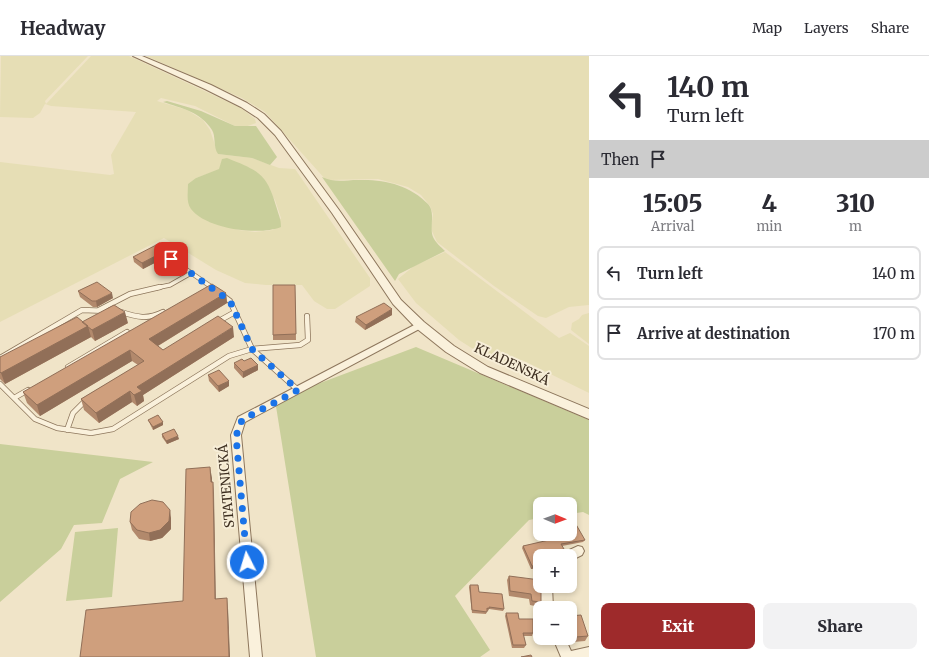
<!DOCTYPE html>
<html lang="en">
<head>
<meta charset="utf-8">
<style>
  body { margin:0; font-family:Merriweather,serif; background:#f2f2f3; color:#2b2b33; height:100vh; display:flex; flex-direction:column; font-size:15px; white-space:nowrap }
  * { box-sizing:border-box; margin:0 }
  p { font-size:13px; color:#7c7c81 }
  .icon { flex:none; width:22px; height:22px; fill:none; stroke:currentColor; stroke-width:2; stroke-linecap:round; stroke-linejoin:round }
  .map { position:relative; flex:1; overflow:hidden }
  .side { display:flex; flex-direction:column; background:#fff; width:340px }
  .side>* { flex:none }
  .hud { background:#fff; color:#2b2b33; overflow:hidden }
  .needle { width:26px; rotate:91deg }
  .fabs { position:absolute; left:533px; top:441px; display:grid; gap:8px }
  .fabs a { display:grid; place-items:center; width:44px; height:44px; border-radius:8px; background:#fff; box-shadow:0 2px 6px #0003; font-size:20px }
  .pin { position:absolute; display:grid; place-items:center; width:34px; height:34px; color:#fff; margin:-17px; border-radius:8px; box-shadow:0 2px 6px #0006 }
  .me { position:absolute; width:44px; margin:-22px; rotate:355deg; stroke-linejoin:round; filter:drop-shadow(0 0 3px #0008) }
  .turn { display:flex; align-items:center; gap:14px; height:84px; padding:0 12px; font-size:18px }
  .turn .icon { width:52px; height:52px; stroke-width:2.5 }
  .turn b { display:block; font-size:28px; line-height:34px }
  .then { display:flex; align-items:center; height:38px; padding:0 12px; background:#0003; gap:8px; font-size:15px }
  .eta { display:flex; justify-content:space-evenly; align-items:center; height:68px; text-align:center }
  .eta b { font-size:24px; font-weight:800; line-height:28px }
  .action { display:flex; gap:8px; margin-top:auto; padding:8px 12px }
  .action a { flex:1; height:46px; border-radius:8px; background:#9e2a2b; color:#fff; font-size:16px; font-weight:800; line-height:46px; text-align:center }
  .action a+a { background:#f2f2f3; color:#2b2b33 }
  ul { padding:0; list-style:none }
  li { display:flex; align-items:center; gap:12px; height:54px; margin:0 8px 6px; padding:0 4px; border:2px solid #e1e1e2; border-radius:8px }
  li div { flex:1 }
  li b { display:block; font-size:15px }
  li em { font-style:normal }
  header { display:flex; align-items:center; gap:24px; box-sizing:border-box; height:56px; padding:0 20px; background:#fff; border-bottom:1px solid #e1e1e2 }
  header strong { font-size:19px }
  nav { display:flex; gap:22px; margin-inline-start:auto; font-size:14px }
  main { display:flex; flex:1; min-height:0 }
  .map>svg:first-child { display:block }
  .farmland { fill:#e6deb5; fill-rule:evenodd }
  .green { fill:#c9cf9b }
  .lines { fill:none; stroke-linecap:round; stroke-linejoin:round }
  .service-far1-casing { stroke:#8d765c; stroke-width:5 }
  .service-casing { stroke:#8d765c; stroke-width:6 }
  .minor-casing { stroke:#8d765c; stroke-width:2 }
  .tertiary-casing { stroke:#8d765c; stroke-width:2 }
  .service-far1 { stroke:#faf1dc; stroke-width:3.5 }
  .service { stroke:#faf1dc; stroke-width:4.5 }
  .minor { fill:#faf1dc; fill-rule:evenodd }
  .tertiary { fill:#faf1dc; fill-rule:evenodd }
  .wall { fill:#b2896c }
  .shaded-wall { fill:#916f58 }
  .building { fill:#cf9f7d; stroke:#916f58 }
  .route { stroke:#1a73e8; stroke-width:7; stroke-dasharray:0 12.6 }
  .labels { text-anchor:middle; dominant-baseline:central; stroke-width:4; stroke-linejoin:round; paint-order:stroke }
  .street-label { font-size:13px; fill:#3d2e20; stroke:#f7eed8 }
</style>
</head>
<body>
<header>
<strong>Headway</strong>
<nav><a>Map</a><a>Layers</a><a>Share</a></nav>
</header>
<main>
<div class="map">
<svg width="589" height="601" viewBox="0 0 589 601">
  <rect width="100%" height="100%" fill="#f0e4c8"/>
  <path class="farmland" d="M 1,0 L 88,0 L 45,45 L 46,48 L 91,0 L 129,0 L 241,52 L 255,63 L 256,67 L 245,71 L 235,70 L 195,50 L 161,42 L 157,45 L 187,54 L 203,64 L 210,74 L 218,98 L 252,102 L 279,112 L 295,113 L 370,222 L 370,230 L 335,253 L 327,253 L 314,245 L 302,229 L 266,229 L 245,227 L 216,214 L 164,182 L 0,266 L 0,106 L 110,119 L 114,118 L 111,99 L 136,56 L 51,50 L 45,48 L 40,57 L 33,62 L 0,61 ZM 237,107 L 250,112 L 275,144 L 281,162 L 273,174 L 255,176 L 239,174 L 207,165 L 196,122 Z
    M 146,0 L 589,0 L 589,249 L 569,251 L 546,262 L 538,260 L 494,230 L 437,186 L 431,173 L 433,158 L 430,150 L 421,139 L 408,131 L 378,123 L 326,124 L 265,56 L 242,42 Z
    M 445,196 L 559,282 L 570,277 L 589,290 L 589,337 L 522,304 L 503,306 L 481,298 L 459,284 L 416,247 L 398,223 L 414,210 Z
    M 589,257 L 589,288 L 571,274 L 572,267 L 579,263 L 582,259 Z"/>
  <path class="green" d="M 167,45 L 201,55 L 235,70 L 256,70 L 277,101 L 270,109 L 252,102 L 218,98 C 213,91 216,80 212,74 C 201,56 181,52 163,46 Z
    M 227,102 C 259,115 267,117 277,153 C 279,160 281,163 281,171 C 259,180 206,173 191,153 C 186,146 188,136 188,128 L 196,122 L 219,113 L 222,103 Z
    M 322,121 C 334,127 345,124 358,124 C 384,123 410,129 428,148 C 436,157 429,171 433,181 C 435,186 441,191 445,195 L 399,218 L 395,225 Z
    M 416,291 L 589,364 L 589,459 L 583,456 L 570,458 L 570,448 L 540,448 L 540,462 L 529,464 L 455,540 L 490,594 L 480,601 L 316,601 L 275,344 Z
    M 0,388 L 153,406 L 120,423 L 102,467 L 74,469 L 61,493 L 0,546 Z
    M 118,472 L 112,541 L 66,545 L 75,476 Z"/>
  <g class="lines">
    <defs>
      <path id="service-far1" d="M 171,203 L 213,232
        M 156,232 L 170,229 L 191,217"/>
      <path id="service" d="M 222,239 L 230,245 L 252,293 L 298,334
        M 99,254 L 130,238 L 160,231
        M 121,256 C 137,261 147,264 163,256
        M 217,266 L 235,256
        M 0,302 L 82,254 L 108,255
        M 68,311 L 127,276
        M 0,328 L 35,363 L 57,372 L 91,377 L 113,373 L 229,300 L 252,293 L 300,289 L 308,284 L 307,260
        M 14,342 L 28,334
        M 67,374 L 73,357 L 86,344"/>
      <path id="minor" d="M 420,266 L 423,267 L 424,269 L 423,271 L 245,366 L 241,379 L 262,601 L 250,601 L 231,379 L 238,361 Z
        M 578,490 L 582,491 L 584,495 L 582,499 L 570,505 L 570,500 L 563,500 L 565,496 Z
        M 540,530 L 552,530 L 553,552 L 541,552 Z
        M 553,582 L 565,582 L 571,595 L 589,591 L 589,601 L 561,601 Z"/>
      <path id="tertiary" d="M 133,0 L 142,0 L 211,29 L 247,47 L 264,58 L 281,75 L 339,154 L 401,244 L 424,266 L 454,290 L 488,311 L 589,353 L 589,363 L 480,317 L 446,296 L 416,272 L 393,248 L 332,157 L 275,79 L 258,62 L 241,51 L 205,33 Z"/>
    </defs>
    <use href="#service-far1" class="service-far1-casing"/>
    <use href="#service" class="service-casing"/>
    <use href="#minor" class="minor-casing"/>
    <use href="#tertiary" class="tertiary-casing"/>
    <use href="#service-far1" class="service-far1"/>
    <use href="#service" class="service"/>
    <use href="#minor" class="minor"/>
    <use href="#tertiary" class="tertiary"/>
  </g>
  <path class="wall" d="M 170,199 L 143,213 L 134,206 L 133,201 Z
    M 273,229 L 295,229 L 296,284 L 273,284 Z
    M 78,235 L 113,242 L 97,251 L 93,251 L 80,241 Z
    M 226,237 L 227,247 L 158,290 L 163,294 L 234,281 L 143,339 L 144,345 L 137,350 L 132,346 L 99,367 L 84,354 L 81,343 L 138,309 L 132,305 L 40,360 L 27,347 L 23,336 Z
    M 392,259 L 365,274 L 355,266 L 356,261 Z
    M 82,266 L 128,267 L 95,285 L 91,281 L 5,328 L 0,323 L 0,301 Z
    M 244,305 L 258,314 L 243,322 L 234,312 L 234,307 Z
    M 208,319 L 229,330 L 219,336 L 209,325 Z
    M 148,364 L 163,369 L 153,374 Z
    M 162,378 L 179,383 L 167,388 L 162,381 Z
    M 171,462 L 171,473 L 162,482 L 150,485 L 139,483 L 132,474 L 130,466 Z
    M 544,478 L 570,478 L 585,484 L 583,486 L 562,490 L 563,495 L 539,501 L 540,502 L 540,511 L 531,513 L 522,492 L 523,490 L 547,485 Z
    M 509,520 L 541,546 L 539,551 L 530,549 L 529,543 L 509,540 L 507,524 Z
    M 470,529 L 479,536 L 504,553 L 503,555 L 489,553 L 488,555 L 487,555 L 486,558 L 472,557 L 469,531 Z
    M 506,557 L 533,577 L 532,580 L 523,580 L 526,589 L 524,592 L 512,592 L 505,560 Z
    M 570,560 L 588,580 L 585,585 L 573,586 L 570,576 Z"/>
  <path class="shaded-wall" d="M 169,193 L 170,199 L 143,213 L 142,207 Z
    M 112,237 L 113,242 L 97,251 L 96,245 Z
    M 226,237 L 227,247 L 151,294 L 149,283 Z
    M 392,253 L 392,259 L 365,274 L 366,269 Z
    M 125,256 L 128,267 L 95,285 L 92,274 Z
    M 88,270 L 91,281 L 5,328 L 1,317 Z
    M 233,271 L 234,281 L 143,339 L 144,345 L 137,350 L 134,339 L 137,331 Z
    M 130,294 L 132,305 L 40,360 L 37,349 Z
    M 258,309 L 258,314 L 243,322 L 243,316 Z
    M 229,325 L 229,330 L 219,336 L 218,330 Z
    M 130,335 L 132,346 L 99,367 L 96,357 Z
    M 163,366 L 163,369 L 153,374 L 153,371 Z
    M 178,380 L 179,383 L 167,388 L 166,385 Z
    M 210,411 L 212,422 L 212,437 L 211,426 Z
    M 213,426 L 214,437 L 216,553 L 215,543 Z
    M 170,454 L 171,462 L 171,473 L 162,482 L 150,485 L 149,477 Z
    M 564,493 L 563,495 L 537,501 L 538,498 Z
    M 540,509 L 540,511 L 531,513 L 532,510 Z
    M 227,542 L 228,552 L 230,601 L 229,601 Z"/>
  <path class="building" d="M 160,187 L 169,193 L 142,207 L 133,201 Z
    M 97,226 L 112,237 L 96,245 L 92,245 L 78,235 Z
    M 212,228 L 226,237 L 149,283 L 163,294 L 218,260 L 233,271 L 137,331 L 142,335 L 134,339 L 130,335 L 96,357 L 81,343 L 144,305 L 130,294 L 37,349 L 23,336 Z
    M 273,229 L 295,229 L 296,278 L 273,279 Z
    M 384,247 L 392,253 L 366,269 L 356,261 Z
    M 114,249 L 125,256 L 92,274 L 82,266 Z
    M 77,261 L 88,270 L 1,317 L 0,316 L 0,301 Z
    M 251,302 L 258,309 L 243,316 L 234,307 L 242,303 L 244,305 Z
    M 219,314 L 229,325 L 218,330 L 208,319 Z
    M 158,359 L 163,366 L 153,371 L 148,364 Z
    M 174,373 L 178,380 L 166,385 L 162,378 Z
    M 210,411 L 211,426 L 213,426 L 215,543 L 227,542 L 229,601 L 80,601 L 86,554 L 183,545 L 186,413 Z
    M 152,444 L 163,446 L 170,454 L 169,465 L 160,474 L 149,477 L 137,474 L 130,466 L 131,456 L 140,448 Z
    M 570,465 L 574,465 L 585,484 L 561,488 L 564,493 L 538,498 L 540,502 L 540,509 L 532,510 L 523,490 L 549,484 L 546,478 L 570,478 Z
    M 509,520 L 540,524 L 540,530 L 541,530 L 541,546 L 532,545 L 531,538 L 510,535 Z
    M 470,529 L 478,529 L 479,536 L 502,538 L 504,553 L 489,551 L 489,553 L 487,552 L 487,556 L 472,554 Z
    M 506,557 L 518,557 L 519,563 L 533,563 L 533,577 L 523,577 L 526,589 L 513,589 Z
    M 581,559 L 588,580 L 576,581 L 570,563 L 570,560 Z
    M 531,599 L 532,601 L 521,601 Z"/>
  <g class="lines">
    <path class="route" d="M 171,203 L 230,245 L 252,293 L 298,334 L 242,364 L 236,380 L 247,506"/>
  </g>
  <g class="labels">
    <g class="street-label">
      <text transform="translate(512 308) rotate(25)">KLADENSKÁ</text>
      <text transform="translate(226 430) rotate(-95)">STATENICKÁ</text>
    </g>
  </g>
</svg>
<div class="fabs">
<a><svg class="needle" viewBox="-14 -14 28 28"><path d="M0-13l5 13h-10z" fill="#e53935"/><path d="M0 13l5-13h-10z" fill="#7c7c81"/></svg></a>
<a>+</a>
<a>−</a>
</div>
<div class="pin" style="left:171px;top:203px;background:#d93025"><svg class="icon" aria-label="arrive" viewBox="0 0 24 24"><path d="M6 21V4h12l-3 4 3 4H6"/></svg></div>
<svg class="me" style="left:247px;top:506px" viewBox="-20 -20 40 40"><circle r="17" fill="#1a73e8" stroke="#fff" stroke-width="3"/><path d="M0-11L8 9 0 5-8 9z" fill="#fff"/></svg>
</div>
<section class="side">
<div class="hud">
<div class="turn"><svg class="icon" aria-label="left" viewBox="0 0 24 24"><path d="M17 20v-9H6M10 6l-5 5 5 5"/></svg><div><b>140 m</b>Turn left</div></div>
<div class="then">Then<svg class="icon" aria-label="arrive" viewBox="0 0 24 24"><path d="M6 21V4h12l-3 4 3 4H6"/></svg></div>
</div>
<div class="eta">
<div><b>15:05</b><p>Arrival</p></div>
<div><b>4</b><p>min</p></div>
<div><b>310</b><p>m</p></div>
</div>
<ul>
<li><svg class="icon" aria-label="left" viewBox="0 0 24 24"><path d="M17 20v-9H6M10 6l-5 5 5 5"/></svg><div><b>Turn left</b></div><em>140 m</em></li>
<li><svg class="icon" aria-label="arrive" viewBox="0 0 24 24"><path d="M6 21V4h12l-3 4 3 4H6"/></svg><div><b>Arrive at destination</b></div><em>170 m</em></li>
</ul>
<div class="action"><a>Exit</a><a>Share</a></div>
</section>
</main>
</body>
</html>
